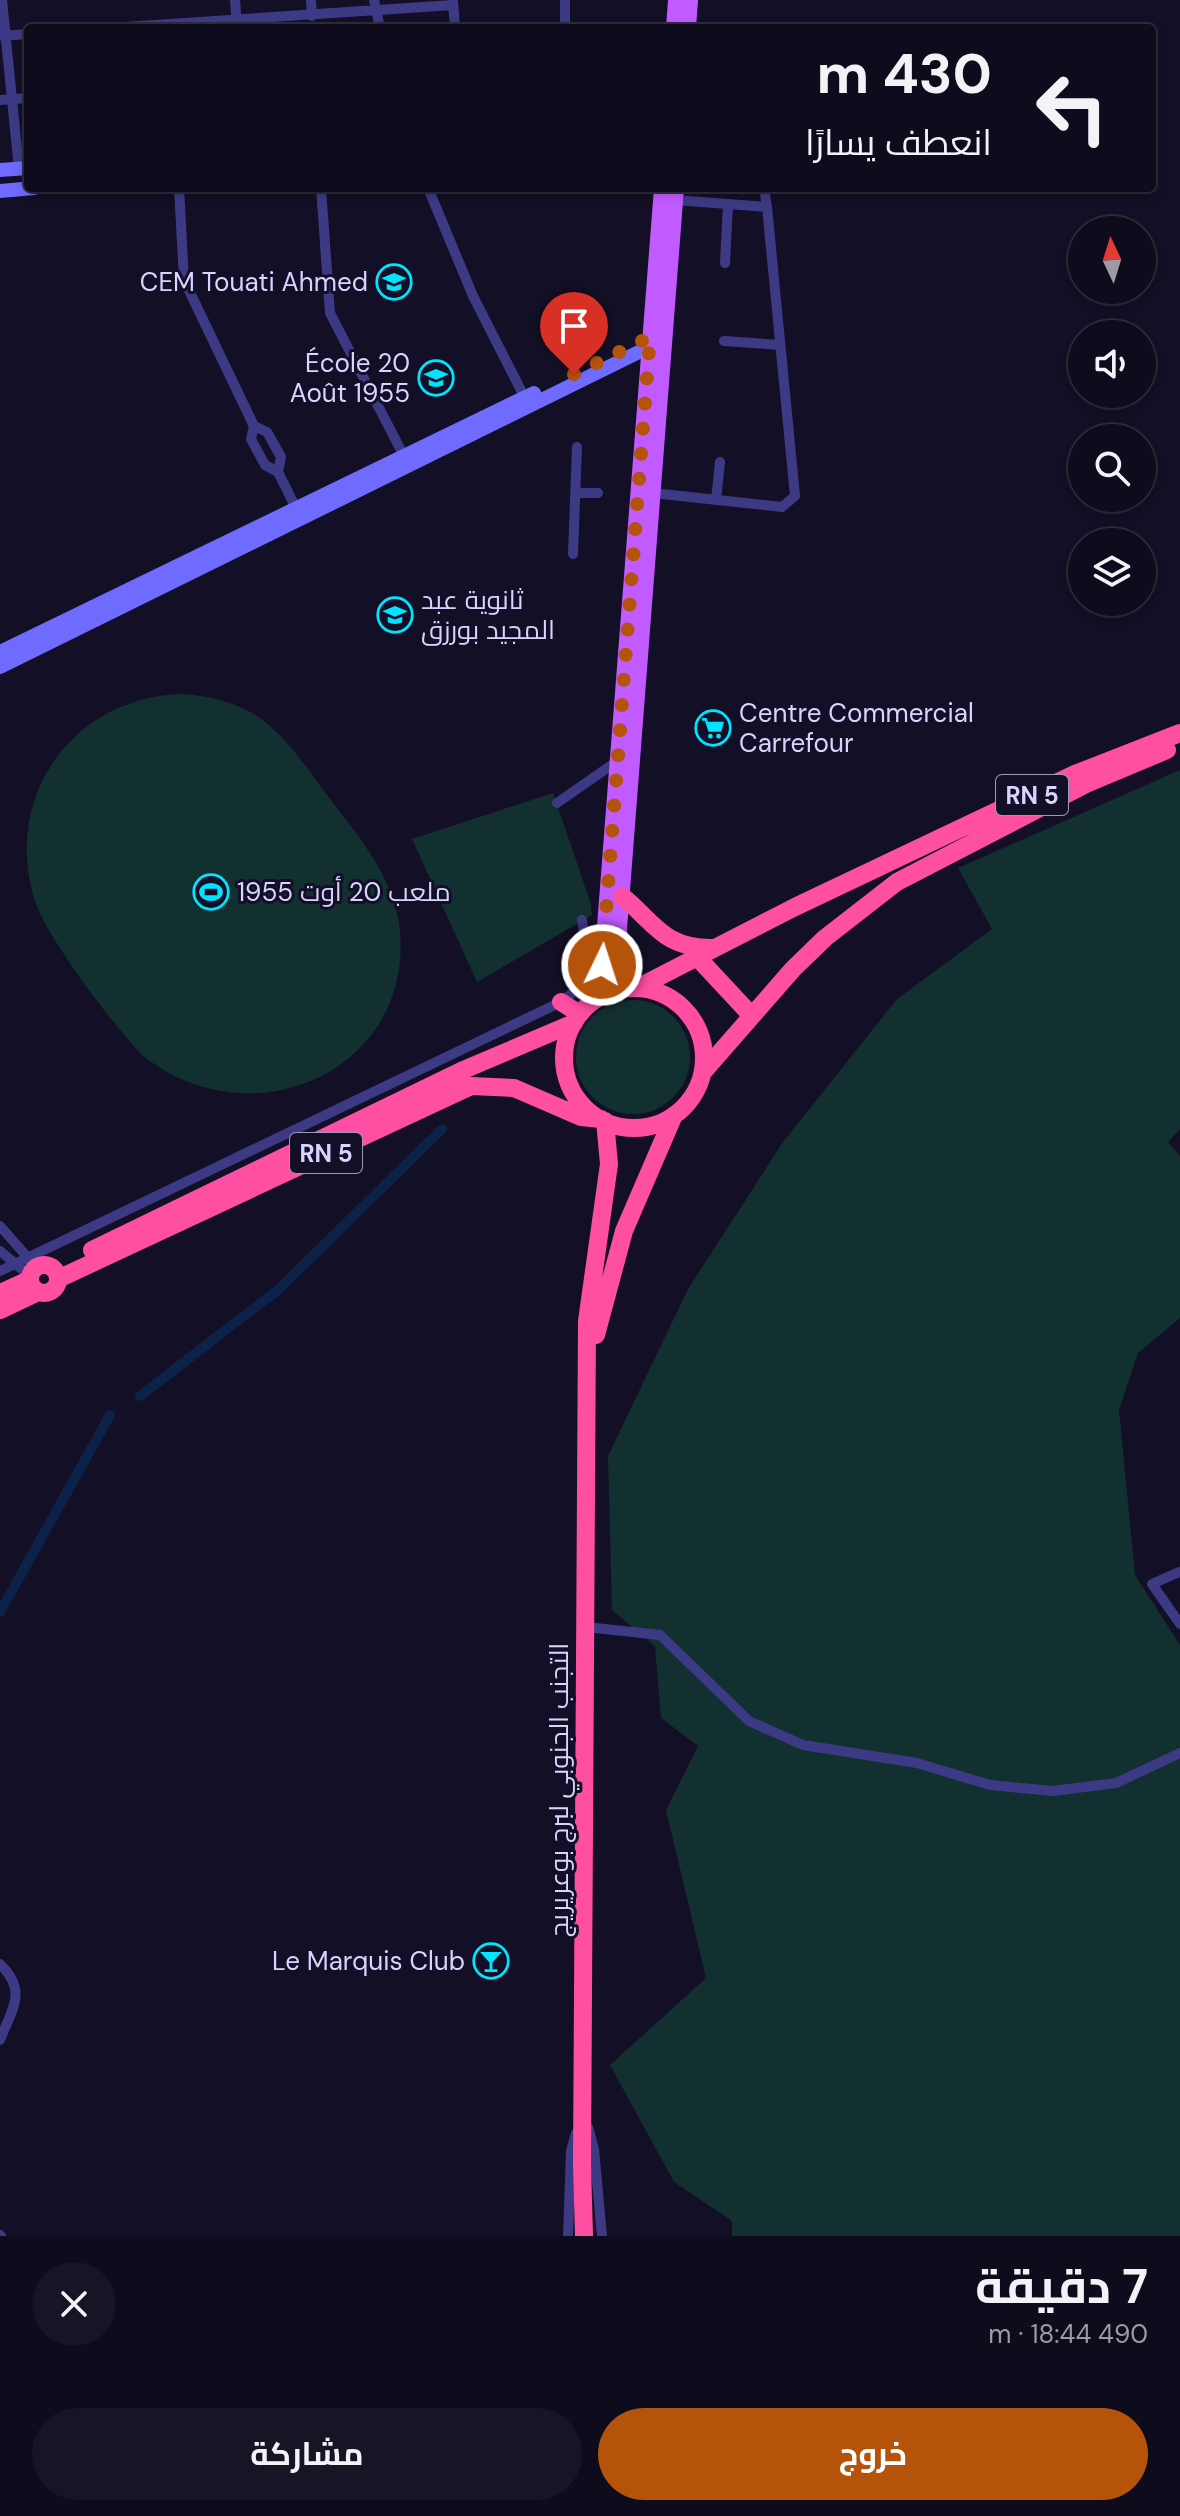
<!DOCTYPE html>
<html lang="ar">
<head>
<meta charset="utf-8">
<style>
  body { margin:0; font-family:"DM Sans",Cairo,sans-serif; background:#171425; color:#f1f3f6; direction:rtl; height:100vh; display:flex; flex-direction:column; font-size:30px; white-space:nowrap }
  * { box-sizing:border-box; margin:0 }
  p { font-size:26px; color:#9b9ba3 }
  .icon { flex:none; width:44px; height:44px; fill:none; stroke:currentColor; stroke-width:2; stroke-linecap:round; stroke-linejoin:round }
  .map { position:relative; height:2236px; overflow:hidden; direction:ltr }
  .side { display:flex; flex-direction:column; background:#0e0b1c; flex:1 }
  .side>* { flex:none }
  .banner { position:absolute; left:24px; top:24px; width:1132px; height:168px; border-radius:8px; box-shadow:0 4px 12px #0003,0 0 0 2px #2e2b3b; direction:rtl; background:#0e0b1c; color:#f1f3f6; overflow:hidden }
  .needle { width:52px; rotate:356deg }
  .buttons { position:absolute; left:1068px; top:216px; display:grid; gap:16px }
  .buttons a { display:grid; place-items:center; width:88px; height:88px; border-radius:50%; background:#0e0b1c; box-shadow:0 4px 12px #0003,0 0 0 2px #2e2b3b; font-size:40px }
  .pin { position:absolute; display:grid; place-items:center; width:68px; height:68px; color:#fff; margin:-82px -34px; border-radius:50% 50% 50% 0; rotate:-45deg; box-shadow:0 0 8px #0007 }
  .pin .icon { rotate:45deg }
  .me { position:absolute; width:88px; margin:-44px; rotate:4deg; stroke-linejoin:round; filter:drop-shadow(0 0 6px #0008) }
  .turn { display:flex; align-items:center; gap:28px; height:168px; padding:0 32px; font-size:36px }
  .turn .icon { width:104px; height:104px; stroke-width:2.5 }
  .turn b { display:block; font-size:56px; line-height:68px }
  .round { display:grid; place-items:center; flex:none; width:84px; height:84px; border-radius:42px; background:#171425 }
  .summary { display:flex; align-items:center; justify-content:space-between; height:136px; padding:0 32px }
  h1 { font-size:48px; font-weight:700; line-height:60px }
  .button { display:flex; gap:16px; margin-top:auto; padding:16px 32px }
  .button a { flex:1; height:92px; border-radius:48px; background:#b45309; color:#fff; font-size:32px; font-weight:700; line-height:92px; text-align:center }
  .button a+a { background:#171425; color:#f1f3f6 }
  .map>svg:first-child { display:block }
  .green { fill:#12302f }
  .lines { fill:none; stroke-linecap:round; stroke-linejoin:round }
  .canal { stroke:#0c2248; stroke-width:10 }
  .street { stroke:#3d3a85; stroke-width:10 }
  .secondary { stroke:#6f6bff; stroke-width:14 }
  .primary { stroke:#c25bff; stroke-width:16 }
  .highway { stroke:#ff4fa3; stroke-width:18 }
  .route { stroke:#b45309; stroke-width:14; stroke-dasharray:0 25.2 }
  .labels { text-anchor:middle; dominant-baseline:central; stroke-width:6; stroke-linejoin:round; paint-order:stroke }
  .shield { fill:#130f26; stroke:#9e99be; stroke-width:2 }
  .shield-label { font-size:24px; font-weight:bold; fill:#d9d4ff }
  .poi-label { font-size:26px; fill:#d9d4ff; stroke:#130f26; text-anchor:end }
  .street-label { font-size:26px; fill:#d9d4ff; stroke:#130f26 }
</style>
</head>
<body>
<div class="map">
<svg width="1180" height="2236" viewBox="0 0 1180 2236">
  <rect width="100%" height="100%" fill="#130f26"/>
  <path class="green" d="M 183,694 C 258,700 280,731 322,788 C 351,828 388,867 398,917 C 424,1065 254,1147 141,1054 C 111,1022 51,943 36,904 C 0,798 73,696 183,694 Z
    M 1180,770 L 1180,1129 L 1168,1142 L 1180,1156 L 1180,1318 L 1138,1353 L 1119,1410 L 1135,1575 L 1180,1645 L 1180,2236 L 732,2236 L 732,2221 L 674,2182 L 610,2065 L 706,1978 L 666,1810 L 698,1746 L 661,1718 L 655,1646 L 612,1610 L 608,1456 L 688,1289 L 783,1142 L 897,999 L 992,929 L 958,868 Z
    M 553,793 L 591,904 L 592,915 L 477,982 L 412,839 Z
    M576 1057a57 57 0 1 1 114 0a57 57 0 1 1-114 0Z"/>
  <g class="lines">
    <path class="canal" d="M 140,1396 L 279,1289 L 442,1129
      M 0,1612 L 110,1415"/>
    <path class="street" d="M 2,0 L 19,169
      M 235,0 L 237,28
      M 311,0 L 312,16
      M 374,0 L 380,28
      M 453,2 L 455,28
      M 110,28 L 453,5
      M 565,28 L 565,0
      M 2,36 L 28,34
      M 0,100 L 28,98
      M 179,188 L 184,280 L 254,426 L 251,439 L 265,465 L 278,472 L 299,514
      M 321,188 L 330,313 L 406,460
      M 428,188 L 473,296 L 528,404
      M 764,188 L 767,207
      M 725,263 L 728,204
      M 724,341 L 780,345
      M 254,426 L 267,432 L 281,457 L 278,472
      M 576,493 L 598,493
      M 653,493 L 782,507 L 795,496 L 767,207 L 675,200
      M 716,500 L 720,462
      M 573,554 L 577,447
      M 557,803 L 616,762
      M 0,1226 L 36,1267
      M 0,1251 L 30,1276
      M 0,1271 L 561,1002 C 593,982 587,953 582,920
      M 1179,1572 L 1152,1584 L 1180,1624
      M 586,1627 L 660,1635 L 749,1721 L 803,1745 L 917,1763 L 990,1785 L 1053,1791 L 1116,1783 L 1180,1753
      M 0,1964 C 28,1991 12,2009 0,2040
      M 588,2127 L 594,2149 L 602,2236
      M 0,2235 L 1,2236
      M 568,2236 L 571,2151 L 576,2133"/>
    <path class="secondary" d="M 0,170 L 28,168
      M 0,191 L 34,188
      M 0,652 L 534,393
      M 0,667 L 649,347"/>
    <path class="primary" d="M 674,28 L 676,0
      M 688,28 L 690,0
      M 628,988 L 621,964 L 619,929 L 676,188
      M 590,1004 L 602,965 L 662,188"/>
    <path class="highway" d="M 622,896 C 655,923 664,949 713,948
      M 697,957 L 750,1014
      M 637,988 L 795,907 L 1075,774 L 1180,733
      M564 1058a70 70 0 1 1 140 0a70 70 0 1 1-140 0Z
      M 561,1002 L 580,1014
      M 703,1072 L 793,969 L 825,938 L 897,882 L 1086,784 L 1167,750
      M 92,1250 L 461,1071 L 574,1023
      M30 1279a14 14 0 1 1 28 0a14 14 0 1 1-28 0Z
      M 58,1279 L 471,1086 L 514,1088 L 581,1117 L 601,1119
      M 0,1293 L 29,1280
      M 0,1310 L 38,1292
      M 596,1335 L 624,1231 L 674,1115
      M 584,2236 L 582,2164 L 587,1321 L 609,1164 L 605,1121"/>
  </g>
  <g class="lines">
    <path class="route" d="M 574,374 L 650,337 L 602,965"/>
  </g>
  <defs>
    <symbol id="school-ring" viewBox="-11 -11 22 22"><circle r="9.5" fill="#130f26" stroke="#00e5ff" stroke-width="1.5"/><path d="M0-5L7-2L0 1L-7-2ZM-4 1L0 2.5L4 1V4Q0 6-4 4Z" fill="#00e5ff"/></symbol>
    <symbol id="supermarket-ring" viewBox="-11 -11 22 22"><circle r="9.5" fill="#130f26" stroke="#00e5ff" stroke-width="1.5"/><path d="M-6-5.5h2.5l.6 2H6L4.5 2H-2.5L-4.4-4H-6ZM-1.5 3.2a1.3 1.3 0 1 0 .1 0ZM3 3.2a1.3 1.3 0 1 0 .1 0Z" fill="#00e5ff"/></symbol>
    <symbol id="stadium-ring" viewBox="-11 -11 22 22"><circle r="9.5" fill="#130f26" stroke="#00e5ff" stroke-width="1.5"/><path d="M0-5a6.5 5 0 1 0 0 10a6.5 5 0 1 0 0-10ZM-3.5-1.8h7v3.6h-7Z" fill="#00e5ff"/></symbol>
    <symbol id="bar-ring" viewBox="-11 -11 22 22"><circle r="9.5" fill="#130f26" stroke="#00e5ff" stroke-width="1.5"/><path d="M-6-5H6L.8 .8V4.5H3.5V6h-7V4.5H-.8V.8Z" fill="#00e5ff"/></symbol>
  </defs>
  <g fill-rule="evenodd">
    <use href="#school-ring" x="374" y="262" width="40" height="40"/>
    <use href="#school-ring" x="416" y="358" width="40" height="40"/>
    <use href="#school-ring" x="375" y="595" width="40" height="40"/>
    <use href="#supermarket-ring" x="693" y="708" width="40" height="40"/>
    <use href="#stadium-ring" x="191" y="872" width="40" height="40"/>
    <use href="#bar-ring" x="471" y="1941" width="40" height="40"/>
  </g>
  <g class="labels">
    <g class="shield">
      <rect x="996" y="775" width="72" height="40" rx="6"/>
      <rect x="290" y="1133" width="72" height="40" rx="6"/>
    </g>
    <g class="shield-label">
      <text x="1032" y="795">RN 5</text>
      <text x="326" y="1153">RN 5</text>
    </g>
    <g class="poi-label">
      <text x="368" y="282">CEM Touati Ahmed</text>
      <text x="410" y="363">École 20<tspan x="410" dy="30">Août 1955</tspan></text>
      <text x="421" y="600" text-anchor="start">ثانوية عبد<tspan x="421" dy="30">المجيد بورزق</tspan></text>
      <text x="739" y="713" text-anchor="start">Centre Commercial<tspan x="739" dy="30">Carrefour</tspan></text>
      <text x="237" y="892" text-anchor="start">ملعب 20 أوت 1955</text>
      <text x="465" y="1961">Le Marquis Club</text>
    </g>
    <g class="street-label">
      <text transform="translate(559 1790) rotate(-90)">التجنب الجنوبي لبرج بوعريريج</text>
    </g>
  </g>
</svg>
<div class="buttons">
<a><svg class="needle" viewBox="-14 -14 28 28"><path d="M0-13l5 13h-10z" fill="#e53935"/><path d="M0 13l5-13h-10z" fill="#9b9ba3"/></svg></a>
<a><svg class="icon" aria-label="sound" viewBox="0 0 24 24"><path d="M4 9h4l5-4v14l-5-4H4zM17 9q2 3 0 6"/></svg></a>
<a><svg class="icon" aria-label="search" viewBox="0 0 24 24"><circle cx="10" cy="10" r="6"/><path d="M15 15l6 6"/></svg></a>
<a><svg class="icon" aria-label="layers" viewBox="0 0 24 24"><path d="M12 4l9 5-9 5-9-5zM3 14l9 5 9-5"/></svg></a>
</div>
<div class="pin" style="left:574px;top:374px;background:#d93025"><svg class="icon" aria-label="arrive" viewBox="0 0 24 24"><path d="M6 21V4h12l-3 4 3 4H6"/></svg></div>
<svg class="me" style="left:602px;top:965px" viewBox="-20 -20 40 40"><circle r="17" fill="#b45309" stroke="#fff" stroke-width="3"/><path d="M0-11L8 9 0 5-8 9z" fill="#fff"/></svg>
<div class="banner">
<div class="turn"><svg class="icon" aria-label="left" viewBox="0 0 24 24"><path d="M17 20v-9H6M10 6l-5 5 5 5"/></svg><div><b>430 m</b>انعطف يسارًا</div></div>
</div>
</div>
<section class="side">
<div class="summary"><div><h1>7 دقيقة</h1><p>490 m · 18:44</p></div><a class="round"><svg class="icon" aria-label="close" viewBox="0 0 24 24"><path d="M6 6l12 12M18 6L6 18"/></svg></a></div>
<div class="button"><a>خروج</a><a>مشاركة</a></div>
</section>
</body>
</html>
